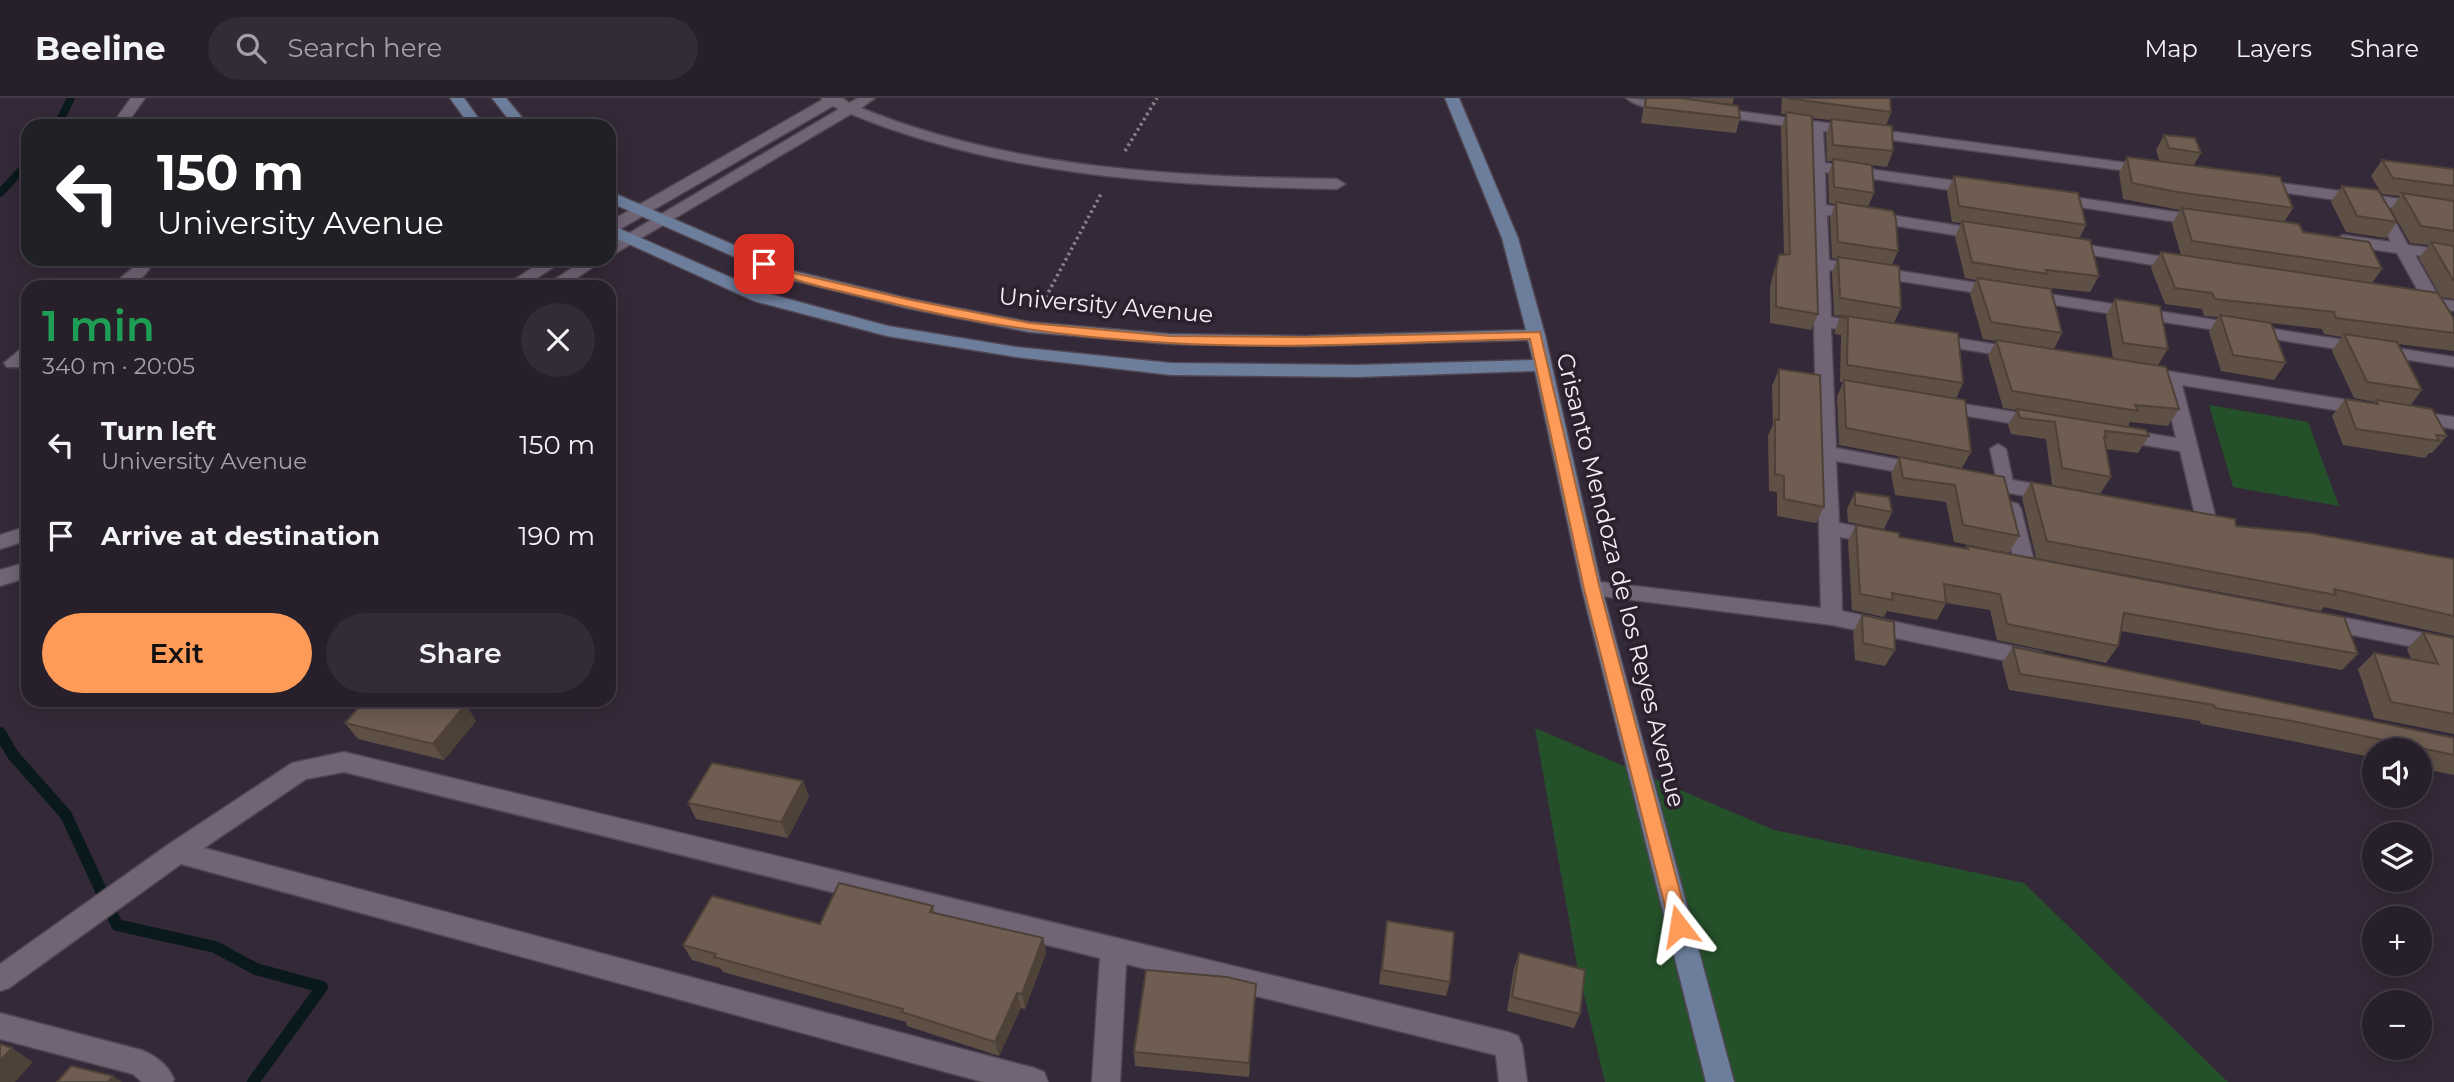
<!DOCTYPE html>
<html lang="en">
<head>
<meta charset="utf-8">
<style>
  body { margin:0; font-family:Montserrat,sans-serif; background:#332c36; color:#f1f3f6; height:100vh; display:flex; flex-direction:column; font-size:26px; white-space:nowrap }
  * { box-sizing:border-box; margin:0 }
  p { font-size:23px; color:#a4a2a8 }
  .icon { flex:none; width:38px; height:38px; fill:none; stroke:currentColor; stroke-width:2; stroke-linecap:round; stroke-linejoin:round }
  .map { position:relative; flex:1; overflow:hidden }
  .sheet { position:absolute; left:21px; top:182px; width:595px; height:427px; display:flex; flex-direction:column; background:#271f2a; border-radius:21px; box-shadow:0 4px 18px #0003,0 0 0 2px #433d47 }
  .sheet>* { flex:none }
  .top-card { position:absolute; left:21px; top:21px; width:595px; height:147px; border-radius:21px; box-shadow:0 4px 18px #0003,0 0 0 2px #433d47; background:#202124; color:#fff; overflow:hidden }
  .controls { position:absolute; left:2362px; top:640px; display:grid; gap:14px }
  .controls a { display:grid; place-items:center; width:70px; height:70px; border-radius:50%; background:#271f2a; box-shadow:0 4px 18px #0003,0 0 0 2px #433d47; font-size:35px }
  .pin { position:absolute; display:grid; place-items:center; width:60px; height:60px; color:#fff; margin:-30px; border-radius:14px; box-shadow:0 4px 10px #0006 }
  .me { position:absolute; width:77px; margin:-38px; rotate:346deg; stroke-linejoin:round; filter:drop-shadow(0 0 5px #0008) }
  .turn { display:flex; align-items:center; gap:24px; height:147px; padding:0 21px; font-size:32px }
  .turn .icon { width:91px; height:91px; stroke-width:2.5 }
  .turn b { display:block; font-size:49px; line-height:60px }
  .round { display:grid; place-items:center; flex:none; width:74px; height:74px; border-radius:37px; background:#332c36 }
  .overview { display:flex; align-items:center; justify-content:space-between; height:119px; padding:0 21px }
  h1 { font-size:42px; font-weight:600; line-height:52px; color:#1e9e55 }
  .button { display:flex; gap:14px; margin-top:auto; padding:14px 21px }
  .button a { flex:1; height:80px; border-radius:42px; background:#fe9b59; color:#111; font-size:28px; font-weight:600; line-height:80px; text-align:center }
  .button a+a { background:#332c36; color:#f1f3f6 }
  ul { padding:0; list-style:none }
  li { display:flex; align-items:center; gap:21px; height:91px; padding:0 21px }
  li div { flex:1 }
  li b { display:block; font-size:26px }
  li em { font-style:normal }
  header { display:flex; align-items:center; gap:42px; box-sizing:border-box; height:98px; padding:0 35px; background:#271f2a; border-bottom:2px solid #433d47 }
  header strong { font-size:33px }
  nav { display:flex; gap:38px; margin-inline-start:auto; font-size:24px }
  .search { width:490px; height:63px; background:#332c36; display:flex; align-items:center; gap:18px; box-sizing:border-box; padding:0 24px; border-radius:38px; color:#a4a2a8; font-size:26px }
  .map>svg:first-child { display:block }
  .green { fill:#25512a }
  .lines { fill:none; stroke-linecap:round; stroke-linejoin:round }
  .stream-far1 { stroke:#09191c; stroke-width:8 }
  .stream { stroke:#09191c; stroke-width:12 }
  .lane-casing { stroke:#504652; stroke-width:3 }
  .street-casing { stroke:#504652; stroke-width:3 }
  .secondary-casing { stroke:#504652; stroke-width:3 }
  .path { stroke:#8a818d; stroke-width:3.5; stroke-dasharray:2.5 3.5; stroke-linecap:butt }
  .lane { fill:#706475; fill-rule:evenodd }
  .street { fill:#706475; fill-rule:evenodd }
  .secondary { fill:#6d7e9c; fill-rule:evenodd }
  .wall { fill:#5f5045 }
  .shaded-wall { fill:#4d4138 }
  .building { fill:#6e5d50; stroke:#4d4138; stroke-width:2 }
  .route { fill:#fe9b59; stroke:#a5653a; stroke-width:2 }
  .labels { text-anchor:middle; dominant-baseline:central; stroke-width:7; stroke-linejoin:round; paint-order:stroke }
  .street-label { font-size:24px; fill:#f3ecf5; stroke:#2a202e }
</style>
</head>
<body>
<header>
<strong>Beeline</strong>
<div class="search"><svg class="icon" aria-label="search" viewBox="0 0 24 24"><circle cx="10" cy="10" r="6"/><path d="M15 15l6 6"/></svg>Search here</div>
<nav><a>Map</a><a>Layers</a><a>Share</a></nav>
</header>
<div class="map">
<svg width="2454" height="984" viewBox="0 0 2454 984">
  <rect width="100%" height="100%" fill="#342938"/>
  <path class="green" d="M 2209,307 L 2308,324 L 2339,408 L 2233,389 Z
    M 1535,630 L 1774,732 L 2024,785 L 2228,984 L 1605,984 L 1578,872 Z"/>
  <g class="lines">
    <path class="stream-far1" d="M 57,28 L 71,0
      M 0,95 L 28,65"/>
    <path class="stream" d="M 0,635 L 13,657 L 66,717 L 117,827 L 215,849 L 256,871 L 322,889 L 253,984"/>
    <defs>
      <path id="lane" d="M 1998,346 L 2006,351 L 2014,388 L 2006,394 L 1998,388 L 1990,351 Z"/>
      <path id="street" d="M 131,0 L 145,0 L 125,28 L 111,28 Z
        M 821,0 L 843,0 L 849,5 L 858,0 L 875,0 L 861,10 C 1011,71 1177,79 1337,81 L 1345,86 L 1337,91 C 1173,88 1004,79 851,16 L 609,159 L 609,147 L 839,11 L 833,8 L 615,134 L 609,136 L 609,124 L 822,2 Z
        M 1626,0 L 1671,4 L 1678,8 C 1667,17 1636,9 1626,0 Z
        M 1714,10 L 2150,68 L 2157,72 L 2150,76 L 1823,33 L 1825,65 L 1978,86 L 1986,91 L 1978,96 L 1825,74 L 1826,107 L 1986,132 L 1994,137 L 1986,142 L 1827,117 L 1829,162 L 2454,259 L 2454,269 L 1829,172 L 1831,219 L 1871,226 L 1874,230 L 1865,235 L 1831,230 L 1836,350 L 1922,366 L 1929,367 L 1932,372 L 1929,377 L 1922,378 L 1836,363 L 1839,425 L 1886,434 L 1889,439 L 1886,444 L 1879,446 L 1840,439 L 1842,513 L 2036,553 L 2044,555 L 2047,561 L 2044,567 L 2036,569 L 1832,527 L 1585,496 L 1582,491 L 1585,486 L 1592,483 L 1821,510 L 1809,31 L 1709,17 L 1709,11 Z
        M 2258,82 L 2454,108 L 2454,118 L 2387,109 L 2408,147 L 2454,153 L 2454,163 L 2415,157 L 2440,201 L 2454,203 L 2454,213 L 2446,212 L 2454,226 L 2454,246 L 2448,245 L 2427,209 L 2414,207 L 2412,203 L 2421,198 L 2397,155 L 2343,147 L 2335,142 L 2343,137 L 2391,144 L 2371,107 L 2253,90 L 2250,87 L 2253,84 Z
        M 2052,96 L 2203,118 L 2211,123 L 2203,128 L 2047,104 L 2044,101 L 2047,98 Z
        M 2067,144 L 2184,162 L 2192,167 L 2184,172 L 2061,152 L 2059,149 L 2061,146 Z
        M 139,161 L 155,161 C 144,182 134,189 110,189 L 134,169 Z
        M 546,161 L 566,161 L 523,189 L 503,189 Z
        M 586,161 L 605,161 L 563,189 L 543,189 Z
        M 1932,236 L 2017,250 L 2026,255 L 2017,260 L 1926,245 L 1923,241 L 1926,237 Z
        M 28,249 L 28,262 L 19,269 L 7,269 L 4,265 L 22,250 Z
        M 2142,269 L 2366,305 L 2375,311 L 2366,317 L 2182,287 L 2217,425 L 2214,430 L 2200,430 L 2197,425 L 2180,353 L 2121,343 L 2114,341 L 2112,337 L 2114,333 L 2121,331 L 2176,340 L 2163,284 L 2136,279 L 2133,275 Z
        M 1937,302 L 2040,318 L 2049,324 L 2040,330 L 1931,312 L 1928,308 L 1931,304 Z
        M 2412,313 L 2454,319 L 2454,331 L 2405,323 L 2403,319 L 2405,315 Z
        M 1978,376 L 2053,389 L 2060,391 L 2063,396 L 2060,401 L 2053,403 L 1971,388 L 1968,383 L 1971,378 Z
        M 2011,404 L 2018,406 L 2021,411 L 2035,467 L 2032,472 L 2025,474 L 2018,472 L 2015,467 L 2001,411 L 2004,406 Z
        M 28,428 L 28,442 L 0,451 L 0,437 Z
        M 28,464 L 28,479 L 0,488 L 0,472 Z
        M 2320,515 L 2454,541 L 2454,557 L 2312,529 L 2309,523 L 2312,517 Z
        M 344,654 L 1508,934 L 1518,938 L 1522,947 L 1527,984 L 1499,984 L 1496,957 L 1126,866 L 1120,984 L 1092,984 L 1100,860 L 344,674 L 306,681 L 204,750 L 1034,970 L 1044,974 L 1048,984 L 983,984 L 181,766 L 9,890 L 0,893 L 0,866 L 169,746 L 292,665 Z
        M 0,915 L 141,952 C 155,957 168,967 174,981 L 173,984 L 142,984 L 133,976 L 0,941 Z"/>
      <path id="secondary" d="M 450,0 L 464,0 L 484,28 L 470,28 Z
        M 492,0 L 506,0 L 529,28 L 514,28 Z
        M 1445,0 L 1459,0 L 1518,140 L 1545,237 L 1602,491 L 1734,984 L 1706,984 L 1582,491 L 1535,273 L 1357,279 L 1171,277 L 1016,259 L 887,238 L 754,203 L 609,137 L 609,126 L 766,195 L 888,228 L 1016,249 L 1171,265 L 1357,267 L 1533,262 L 1528,242 L 1305,248 L 1170,246 L 1029,234 L 911,211 L 783,180 L 609,104 L 609,93 L 794,173 L 911,201 L 1029,224 L 1170,236 L 1305,238 L 1526,232 L 1502,140 Z"/>
    </defs>
    <use href="#lane" class="lane-casing"/>
    <use href="#street" class="street-casing"/>
    <use href="#secondary" class="secondary-casing"/>
    <path class="path" d="M 1125,53 L 1157,0
      M 1040,210 L 1102,94"/>
    <use href="#lane" class="lane"/>
    <use href="#street" class="street"/>
    <use href="#secondary" class="secondary"/>
  </g>
  <path class="wall" d="M 1645,0 L 1734,0 L 1732,7 L 1740,20 L 1736,35 L 1641,25 Z
    M 1782,0 L 1890,0 L 1891,14 L 1886,28 L 1893,53 L 1887,69 L 1872,67 L 1874,95 L 1868,109 L 1898,153 L 1892,167 L 1901,210 L 1894,225 L 1963,285 L 1956,301 L 1971,354 L 1962,370 L 1839,347 L 1837,299 L 1843,284 L 1840,284 L 1841,237 L 1834,236 L 1840,218 L 1834,217 L 1832,175 L 1837,161 L 1832,160 L 1830,120 L 1835,106 L 1829,105 L 1828,77 L 1833,63 L 1827,63 L 1826,36 L 1831,22 L 1812,20 L 1818,216 L 1811,232 L 1770,225 L 1770,189 L 1774,173 L 1779,157 L 1784,156 L 1781,30 L 1786,16 L 1781,16 Z
    M 2164,37 L 2201,55 L 2193,68 L 2293,110 L 2284,124 L 2382,171 L 2372,185 L 2454,221 L 2454,253 L 2398,246 L 2422,292 L 2410,308 L 2447,338 L 2432,355 L 2429,355 L 2425,360 L 2343,347 L 2332,318 L 2345,301 L 2374,306 L 2375,304 L 2354,300 L 2332,253 L 2342,239 L 2324,236 L 2322,231 L 2271,225 L 2286,265 L 2274,282 L 2221,273 L 2209,234 L 2218,219 L 2204,218 L 2202,211 L 2165,206 L 2151,170 L 2161,154 L 2181,157 L 2172,126 L 2180,112 L 2123,101 L 2119,75 L 2127,59 L 2160,64 L 2156,52 Z
    M 2382,62 L 2454,71 L 2454,201 L 2441,199 L 2419,160 L 2429,147 L 2410,145 L 2391,111 L 2400,98 L 2382,96 L 2371,78 Z
    M 1954,78 L 2086,127 L 2079,141 L 2099,178 L 2090,194 L 2040,189 L 2040,190 L 2062,235 L 2054,251 L 2113,260 L 2106,218 L 2115,201 L 2168,251 L 2158,267 L 2179,311 L 2168,328 L 2130,324 L 2128,329 L 2149,338 L 2138,355 L 2106,351 L 2111,379 L 2100,396 L 2052,387 L 2046,341 L 2011,336 L 2008,327 L 2017,312 L 2003,310 L 1988,258 L 1996,243 L 1983,241 L 1970,196 L 1976,182 L 1965,180 L 1955,139 L 1961,125 L 1952,124 L 1947,94 Z
    M 2342,88 L 2397,124 L 2386,140 L 2346,134 L 2331,104 Z
    M 1779,271 L 1824,409 L 1816,425 L 1777,418 L 1777,394 L 1769,393 L 1768,338 L 1773,326 L 1772,288 Z
    M 1899,359 L 2004,379 L 2019,438 L 2009,455 L 1954,444 L 1946,404 L 1895,397 L 1891,376 Z
    M 2031,384 L 2236,428 L 2454,461 L 2454,538 L 2324,509 L 2321,513 L 2036,460 L 2022,400 Z
    M 1855,394 L 1892,414 L 1884,431 L 1848,424 L 1847,411 Z
    M 1856,427 L 1899,439 L 1965,451 L 1967,448 L 2358,556 L 2342,572 L 2121,533 L 2118,548 L 2106,565 L 1997,542 L 1990,512 L 1946,505 L 1937,522 L 1887,513 L 1884,519 L 1852,512 L 1848,443 Z
    M 1862,517 L 1895,552 L 1885,568 L 1855,562 L 1853,534 Z
    M 2423,534 L 2454,540 L 2454,636 L 2374,620 L 2358,571 L 2374,555 L 2411,561 L 2407,551 Z
    M 2013,549 L 2454,640 L 2454,677 L 2420,670 L 2420,653 L 2375,653 L 2375,660 L 2277,640 L 2201,626 L 2200,623 L 2009,592 L 2002,565 Z
    M 476,623 L 444,662 L 358,641 L 345,625 Z
    M 803,683 L 809,699 L 788,740 L 696,721 L 688,705 Z
    M 933,808 L 935,815 L 1043,840 L 1046,855 L 1025,911 L 1021,910 L 999,958 L 907,928 L 906,924 L 723,874 L 720,870 L 692,862 L 683,847 Z
    M 1387,823 L 1450,884 L 1446,898 L 1379,886 Z
    M 1519,855 L 1580,916 L 1574,930 L 1507,913 L 1514,870 Z
    M 1255,901 L 1249,979 L 1135,968 L 1134,954 Z"/>
  <path class="shaded-wall" d="M 466,606 L 476,623 L 444,662 L 433,646 Z
    M 803,683 L 809,699 L 788,740 L 781,724 Z
    M 1043,840 L 1046,855 L 1025,911 L 1022,896 Z
    M 1256,886 L 1255,901 L 1249,979 L 1249,965 Z
    M 1017,895 L 1021,910 L 999,958 L 995,944 Z
    M 12,950 L 33,964 L 15,984 L 0,984 L 0,963 Z
    M 113,978 L 122,984 L 108,984 Z"/>
  <path class="building" d="M 1646,0 L 1680,0 L 1738,8 L 1740,20 L 1645,9 Z
    M 1786,0 L 1890,0 L 1891,14 Z
    M 1786,14 L 1812,18 L 1818,216 L 1776,209 L 1776,172 L 1779,157 L 1790,156 Z
    M 1831,21 L 1892,28 L 1893,53 L 1833,47 Z
    M 2164,37 L 2195,40 L 2201,55 L 2169,50 Z
    M 2127,59 L 2280,79 L 2293,110 L 2177,94 L 2132,85 Z
    M 1833,61 L 1872,67 L 1874,95 L 1834,89 Z
    M 2382,62 L 2454,71 L 2454,88 L 2393,80 Z
    M 1954,78 L 2078,95 L 2086,127 L 1959,108 Z
    M 2342,88 L 2378,92 L 2397,124 L 2357,118 Z
    M 2402,95 L 2454,103 L 2454,133 L 2421,128 Z
    M 1836,104 L 1893,113 L 1896,121 L 1898,153 L 1838,144 Z
    M 2182,110 L 2299,126 L 2303,134 L 2369,144 L 2382,171 L 2192,143 Z
    M 1962,123 L 2090,142 L 2099,178 L 2046,172 L 2047,176 L 1972,164 Z
    M 2431,144 L 2454,148 L 2454,182 L 2453,182 Z
    M 2161,154 L 2438,195 L 2454,221 L 2454,235 L 2336,220 L 2334,214 L 2215,201 L 2212,195 L 2175,190 Z
    M 1838,159 L 1899,168 L 1901,210 L 1840,200 Z
    M 1977,180 L 2051,191 L 2062,235 L 1991,224 Z
    M 2115,201 L 2160,208 L 2168,251 L 2123,245 Z
    M 1840,217 L 1958,235 L 1963,285 L 1847,267 L 1848,220 L 1840,219 Z
    M 2220,217 L 2271,225 L 2286,265 L 2233,257 Z
    M 2344,236 L 2397,244 L 2422,292 L 2367,284 Z
    M 1996,242 L 2166,269 L 2179,311 L 2135,307 L 2138,313 L 2012,293 Z
    M 1779,271 L 1820,277 L 1824,409 L 1784,401 L 1784,378 L 1775,376 L 1775,321 L 1779,322 Z
    M 1844,282 L 1965,302 L 1971,354 L 1846,330 Z
    M 2345,301 L 2378,306 L 2376,302 L 2432,311 L 2447,338 L 2436,337 L 2439,343 L 2356,331 Z
    M 2017,311 L 2146,332 L 2149,338 L 2105,333 L 2106,339 L 2104,339 L 2111,379 L 2062,370 L 2055,324 L 2020,320 Z
    M 1899,359 L 2004,379 L 2019,438 L 1963,427 L 1955,387 L 1903,380 Z
    M 2031,384 L 2235,421 L 2236,428 L 2310,435 L 2454,461 L 2454,518 L 2334,491 L 2336,497 L 2047,443 Z
    M 1855,394 L 1889,399 L 1892,414 L 1855,407 Z
    M 1856,427 L 1899,435 L 1899,439 L 1968,451 L 1967,448 L 2344,519 L 2358,556 L 2124,515 L 2118,548 L 2007,526 L 2000,496 L 1944,486 L 1946,505 L 1892,495 L 1893,502 L 1860,496 Z
    M 1862,517 L 1894,524 L 1895,552 L 1863,545 Z
    M 2423,534 L 2454,540 L 2454,616 L 2391,604 L 2374,555 L 2438,566 Z
    M 2013,549 L 2454,640 L 2454,657 L 2292,623 L 2215,610 L 2214,607 L 2020,576 Z
    M 365,602 L 448,602 L 466,606 L 433,646 L 345,625 Z
    M 712,665 L 803,683 L 781,724 L 688,705 Z
    M 839,785 L 933,808 L 930,814 L 1043,840 L 1022,896 L 1017,895 L 995,944 L 902,914 L 903,911 L 714,859 L 716,856 L 683,847 L 712,798 L 820,826 Z
    M 1387,823 L 1454,834 L 1450,884 L 1382,872 Z
    M 1519,855 L 1585,872 L 1580,916 L 1512,899 Z
    M 1146,872 L 1227,879 L 1256,886 L 1249,965 L 1134,954 Z
    M 0,946 L 12,950 L 0,963 Z
    M 71,968 L 113,978 L 108,984 L 57,984 Z"/>
  <path class="route" d="M 764,163 L 794,175 L 911,202 L 1030,225 L 1170,238 L 1305,239 L 1540,234 L 1600,491 L 1689,828 L 1686,835 L 1679,837 L 1673,835 L 1670,828 L 1584,491 L 1530,241 C 1410,244 1289,252 1170,245 C 1074,240 980,227 887,204 C 844,194 800,186 760,169 L 758,166 Z"/>
  <g class="labels">
    <g class="street-label">
      <text transform="translate(1106 207) rotate(5)">University Avenue</text>
      <text transform="translate(1621 482) rotate(76)">Crisanto Mendoza de los Reyes Avenue</text>
    </g>
  </g>
</svg>
<div class="controls">
<a><svg class="icon" aria-label="sound" viewBox="0 0 24 24"><path d="M4 9h4l5-4v14l-5-4H4zM17 9q2 3 0 6"/></svg></a>
<a><svg class="icon" aria-label="layers" viewBox="0 0 24 24"><path d="M12 4l9 5-9 5-9-5zM3 14l9 5 9-5"/></svg></a>
<a>+</a>
<a>−</a>
</div>
<div class="pin" style="left:764px;top:166px;background:#d93025"><svg class="icon" aria-label="arrive" viewBox="0 0 24 24"><path d="M6 21V4h12l-3 4 3 4H6"/></svg></div>
<svg class="me" style="left:1679px;top:828px" viewBox="-20 -20 40 40"><path d="M0-17L14 15 0 8-14 15z" fill="#fe9b59" stroke="#fff" stroke-width="4"/></svg>
<div class="top-card">
<div class="turn"><svg class="icon" aria-label="left" viewBox="0 0 24 24"><path d="M17 20v-9H6M10 6l-5 5 5 5"/></svg><div><b>150 m</b>University Avenue</div></div>
</div>
<section class="sheet">
<div class="overview"><div><h1>1 min</h1><p>340 m · 20:05</p></div><a class="round"><svg class="icon" aria-label="close" viewBox="0 0 24 24"><path d="M6 6l12 12M18 6L6 18"/></svg></a></div>
<ul>
<li><svg class="icon" aria-label="left" viewBox="0 0 24 24"><path d="M17 20v-9H6M10 6l-5 5 5 5"/></svg><div><b>Turn left</b><p>University Avenue</p></div><em>150 m</em></li>
<li><svg class="icon" aria-label="arrive" viewBox="0 0 24 24"><path d="M6 21V4h12l-3 4 3 4H6"/></svg><div><b>Arrive at destination</b></div><em>190 m</em></li>
</ul>
<div class="button"><a>Exit</a><a>Share</a></div>
</section>
</div>
</body>
</html>
